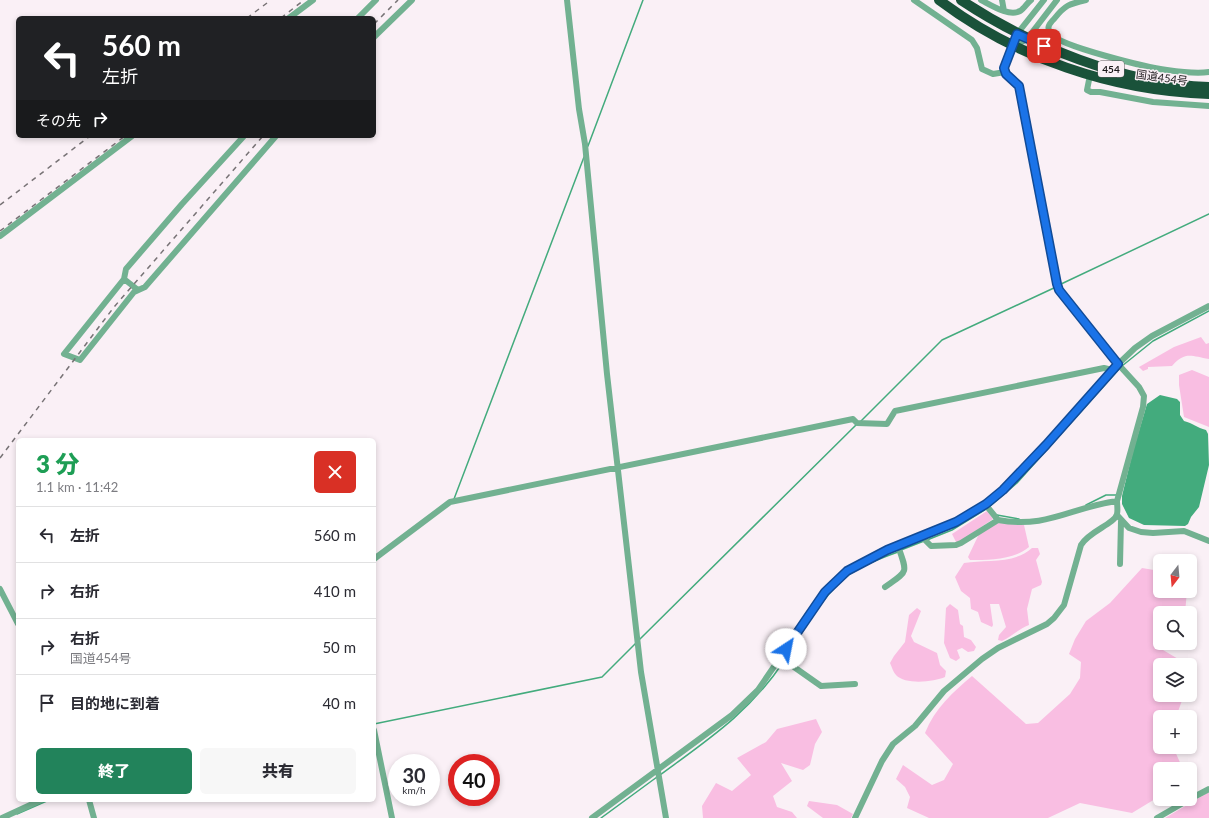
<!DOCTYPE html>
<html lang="ja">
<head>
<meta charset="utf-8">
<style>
  body { margin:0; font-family:Lato,"Noto Sans JP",sans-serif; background:#f7f7f7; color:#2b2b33; height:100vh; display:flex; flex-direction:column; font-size:15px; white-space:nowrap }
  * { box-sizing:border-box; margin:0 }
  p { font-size:13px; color:#7c7c81 }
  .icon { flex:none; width:22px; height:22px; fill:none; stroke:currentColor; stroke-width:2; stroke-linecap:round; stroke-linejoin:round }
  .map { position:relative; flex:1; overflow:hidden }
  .sheet { position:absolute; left:16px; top:438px; width:360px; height:364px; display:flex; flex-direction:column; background:#fff; border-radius:6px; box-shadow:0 2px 6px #0003 }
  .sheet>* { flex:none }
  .hud { position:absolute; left:16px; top:16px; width:360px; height:122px; border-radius:6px; box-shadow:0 2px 6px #0003; background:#202124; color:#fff; overflow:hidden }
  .needle { width:26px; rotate:196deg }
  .controls { position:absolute; left:1153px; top:554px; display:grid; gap:8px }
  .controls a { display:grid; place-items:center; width:44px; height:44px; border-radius:6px; background:#fff; box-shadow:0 2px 6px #0003; font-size:20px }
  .speed { position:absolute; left:388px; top:754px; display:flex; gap:8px; font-size:20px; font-weight:700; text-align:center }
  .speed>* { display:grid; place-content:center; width:52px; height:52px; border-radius:50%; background:#fff; box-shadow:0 2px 6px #0003; line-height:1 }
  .speed small { font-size:10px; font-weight:400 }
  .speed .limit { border:6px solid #d22; background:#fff; color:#111 }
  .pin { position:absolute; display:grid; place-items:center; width:34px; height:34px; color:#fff; margin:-17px; border-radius:8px; box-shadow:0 2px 6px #0006 }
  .me { position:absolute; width:44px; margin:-22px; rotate:34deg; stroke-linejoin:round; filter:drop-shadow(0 0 3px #0008) }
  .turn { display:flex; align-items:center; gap:14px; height:84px; padding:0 20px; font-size:18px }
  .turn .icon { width:52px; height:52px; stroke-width:2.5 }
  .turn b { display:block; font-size:28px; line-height:34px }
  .then { display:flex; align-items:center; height:38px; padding:0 20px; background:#0003; gap:8px; font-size:15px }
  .round { display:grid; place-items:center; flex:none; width:42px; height:42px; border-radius:6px; background:#f7f7f7 }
  .summary { display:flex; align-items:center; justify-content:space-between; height:68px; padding:0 20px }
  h1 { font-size:24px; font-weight:800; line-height:30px; color:#1e9e55 }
  .primary-button { display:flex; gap:8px; margin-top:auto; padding:8px 20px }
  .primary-button a { flex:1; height:46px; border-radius:6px; background:#22835b; color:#fff; font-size:16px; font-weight:800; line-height:46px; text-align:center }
  .primary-button a+a { background:#f7f7f7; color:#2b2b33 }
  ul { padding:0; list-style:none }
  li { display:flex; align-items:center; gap:12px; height:56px; padding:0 20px; border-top:1px solid #e1e1e2 }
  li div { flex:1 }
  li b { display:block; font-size:15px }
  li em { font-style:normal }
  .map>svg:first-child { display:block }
  .green { fill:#f9bee2 }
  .water { fill:#43ab7d }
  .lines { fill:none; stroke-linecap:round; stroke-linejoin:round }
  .stream { stroke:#43ab7d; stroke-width:1.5 }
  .minor { stroke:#72b191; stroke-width:6 }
  .highway { stroke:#1a523a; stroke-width:10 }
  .rail { stroke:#777275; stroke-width:1.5; stroke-dasharray:5 5; stroke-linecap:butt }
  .route-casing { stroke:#114b97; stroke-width:10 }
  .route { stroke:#1a73e8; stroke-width:7 }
  .labels { text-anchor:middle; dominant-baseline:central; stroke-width:3; stroke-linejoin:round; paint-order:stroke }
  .shield { fill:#faf0f6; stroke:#5f5a5d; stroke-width:1 }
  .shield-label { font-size:10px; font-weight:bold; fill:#1d1a1c }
  .street-label { font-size:11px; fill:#1d1a1c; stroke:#faf0f6 }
</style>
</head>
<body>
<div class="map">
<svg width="1209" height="818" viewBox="0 0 1209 818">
  <rect width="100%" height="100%" fill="#faf0f6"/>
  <path class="green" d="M 1201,337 L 1206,344 L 1209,343 L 1209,359 C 1191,356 1185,351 1172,366 L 1148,367 L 1148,369 L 1143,371 L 1139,367 L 1174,347 Z
    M 1192,370 L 1209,377 L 1209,427 L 1184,417 L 1179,385 L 1179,375 Z
    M 987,511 L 993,519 L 959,542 L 956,542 L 952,534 Z
    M 998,523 L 1024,525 L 1029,547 C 1014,560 989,560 970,560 L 968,557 L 979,534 Z
    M 1032,548 L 1038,548 L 1040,554 L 1036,560 L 1042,582 L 1041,585 L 1032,589 L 1027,609 L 1029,625 C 1019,629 1012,636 1002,641 L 998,640 L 999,635 L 1006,627 L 999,604 L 990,604 L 993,625 L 992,627 L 981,622 L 978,612 L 971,609 L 970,598 L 961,591 L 955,577 L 964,563 C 986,559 1013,565 1032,548 Z
    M 1142,568 L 1160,571 L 1160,591 L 1187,591 L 1185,613 L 1160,613 L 1160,643 L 1168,643 L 1163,650 L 1185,663 L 1185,665 L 1160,665 L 1160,695 L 1184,695 L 1176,717 L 1160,717 L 1160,747 L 1173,747 L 1183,769 L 1160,769 L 1160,796 L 1132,813 L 1080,803 L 1048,818 L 929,818 L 907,808 L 910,797 L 905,787 L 896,779 L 903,765 L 932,785 L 944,780 L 953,764 L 925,733 C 935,708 953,692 972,676 L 1026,724 L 1038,723 L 1070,694 L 1080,678 L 1081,662 L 1069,654 L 1075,639 L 1086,621 L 1110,603 Z
    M 950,604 L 958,610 L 960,624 L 963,626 L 964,637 L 971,640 L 976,647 L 974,651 L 968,652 L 962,648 L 957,650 L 960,658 L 956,661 L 950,658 L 944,643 L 946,608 Z
    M 917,608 L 921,611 L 911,636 L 914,642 L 937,653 L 940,665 L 946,671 L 945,677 C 934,682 905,685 896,675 C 893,672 892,667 890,663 L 894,656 L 905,642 L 909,615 Z
    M 816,719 L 822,732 L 815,744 L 810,765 L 803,770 L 781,763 L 792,781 L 773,796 L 777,807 L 792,812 L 797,818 L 703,818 L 702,806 L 716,783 L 732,791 L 751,775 L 737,758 L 766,742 L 777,729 Z
    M 1209,792 L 1209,818 L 1165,818 Z
    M 809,801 L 837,805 L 853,814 L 851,818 L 823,818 L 807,806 Z"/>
  <path class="water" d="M 1160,395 L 1177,399 L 1180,402 L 1180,415 L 1184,421 C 1193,423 1197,428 1206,430 L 1208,434 L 1209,465 L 1199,507 L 1191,517 L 1188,524 L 1185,526 L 1144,525 L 1129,518 L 1122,504 L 1122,496 L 1133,451 L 1147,404 Z"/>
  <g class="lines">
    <path class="stream" d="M 588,146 L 643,0
      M 1059,285 L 1209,214
      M 1122,366 L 1153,341 L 1209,311
      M 861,421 L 942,340 L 1056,287
      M 454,499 L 584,157
      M 1086,505 L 1106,495 L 1116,495
      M 989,507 L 1017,483 L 1119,369
      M 997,515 L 1019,519
      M 927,540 L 952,530 L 986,509
      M 901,550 L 924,541
      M 640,639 L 856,425
      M 786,657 C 805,629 822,595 850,574 C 865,564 881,558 898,552
      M 374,724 L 602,677 L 636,643
      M 660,775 C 709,739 750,712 784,661
      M 17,814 L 49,800
      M 601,818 L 657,777"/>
    <path class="minor" d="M 567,0 L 579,109 L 585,144 L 607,374 L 641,672 L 666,818
      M 914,0 L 972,40 L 977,48 L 982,69 L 993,74 L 1005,72
      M 981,0 C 991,5 1009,17 1020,11 C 1024,9 1027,3 1031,0
      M 1002,0 L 1004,11
      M 1086,0 C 1069,4 1065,5 1054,19 C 1049,24 1046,28 1051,34 C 1059,46 1149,68 1167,70 C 1181,72 1195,74 1209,72
      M 289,18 L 313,0
      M 358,18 L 376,0
      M 374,37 L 412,0
      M 1014,46 L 1027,39 L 1057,0
      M 1090,75 L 1087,90 L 1091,92 L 1100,92 L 1153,102 L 1209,106
      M 244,136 L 182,204 L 126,269 L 124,279 L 64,354 L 80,360 L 134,292 L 145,287 L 276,136
      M 0,236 L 132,136
      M 124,279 L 138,290
      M 985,504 L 998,520 C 1047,529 1072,507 1117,501
      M 1117,515 L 1129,528 L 1141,532 L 1153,533 L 1184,531 L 1209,541
      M 922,537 L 931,546 L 956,545 L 961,543 L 998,520
      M 374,559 L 450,502 L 853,419 L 857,423 L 887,424 L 895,411 L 1104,368 L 1112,370
      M 1120,564 L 1121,521
      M 885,587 C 908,571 908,574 898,546
      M 0,589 L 18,624
      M 782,656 L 794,667 L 821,686 L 855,684
      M 374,730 L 392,818
      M 1190,799 L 1209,789
      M 89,800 L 94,818
      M 2,818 L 41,800
      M 592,818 L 732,715 L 758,690 L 825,592 L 847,571 L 887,550 L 956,523 L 985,504 L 1015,479 L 1112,370 L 1135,348 L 1152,336 L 1209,306
      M 855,818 L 882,761 L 893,744 L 915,726 L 944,691 L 982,659 L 998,648 L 1047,624 L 1054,618 L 1064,605 L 1081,545 C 1089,531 1115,524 1117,514 C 1118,510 1117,505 1117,501 L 1143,407 L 1144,396 L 1139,387 L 1118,364 L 1059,290 L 1057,284 L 1019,86 L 1006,74 L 1004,68 L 1017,34 L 1044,0
      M 1157,818 L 1190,799"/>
    <path class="highway" d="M 939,0 C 1016,58 1112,91 1209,94
      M 961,0 C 1030,46 1125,84 1209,87"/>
    <path class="rail" d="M 247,18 L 271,0
      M 281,18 L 304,0
      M 374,24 L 398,0
      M 0,205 L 90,136
      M 0,231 L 125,136
      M 0,458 L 114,307 L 263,136"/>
  </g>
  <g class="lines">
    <defs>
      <path id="route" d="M 786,649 L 825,592 L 847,571 L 887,550 L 956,522 L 986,504 L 1003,490 L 1046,445 L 1118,364 L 1059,290 L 1057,284 L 1019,86 L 1006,74 L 1004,68 L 1017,34 L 1044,46"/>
    </defs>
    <use href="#route" class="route-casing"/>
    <use href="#route" class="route"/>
  </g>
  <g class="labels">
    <rect class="shield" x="1098" y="61" width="26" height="16" rx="3"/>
    <g class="shield-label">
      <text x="1111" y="69">454</text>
    </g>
    <g class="street-label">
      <text transform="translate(1162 77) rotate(8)">国道454号</text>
    </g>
  </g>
</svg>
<div class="controls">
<a><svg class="needle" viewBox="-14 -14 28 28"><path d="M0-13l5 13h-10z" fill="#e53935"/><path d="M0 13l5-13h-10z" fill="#7c7c81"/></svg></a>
<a><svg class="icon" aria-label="search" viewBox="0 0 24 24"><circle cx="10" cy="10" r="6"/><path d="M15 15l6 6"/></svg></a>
<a><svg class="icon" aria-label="layers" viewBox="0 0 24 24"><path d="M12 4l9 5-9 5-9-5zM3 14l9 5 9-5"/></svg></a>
<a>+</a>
<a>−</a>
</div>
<div class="speed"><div>30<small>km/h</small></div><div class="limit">40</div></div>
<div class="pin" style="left:1044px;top:46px;background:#d93025"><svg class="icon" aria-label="arrive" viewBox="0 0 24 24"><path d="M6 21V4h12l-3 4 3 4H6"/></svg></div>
<svg class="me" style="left:786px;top:649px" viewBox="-20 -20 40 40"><circle r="19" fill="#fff"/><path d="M0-13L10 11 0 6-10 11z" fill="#1a73e8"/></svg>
<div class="hud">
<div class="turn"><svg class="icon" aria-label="left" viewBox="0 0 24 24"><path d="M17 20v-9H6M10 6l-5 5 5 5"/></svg><div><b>560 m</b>左折</div></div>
<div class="then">その先<svg class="icon" aria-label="right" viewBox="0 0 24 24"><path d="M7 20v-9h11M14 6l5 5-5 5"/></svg></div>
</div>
<section class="sheet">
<div class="summary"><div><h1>3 分</h1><p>1.1 km · 11:42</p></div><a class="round" style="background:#d93025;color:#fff"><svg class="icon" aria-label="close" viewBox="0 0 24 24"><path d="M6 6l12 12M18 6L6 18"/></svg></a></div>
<ul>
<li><svg class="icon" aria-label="left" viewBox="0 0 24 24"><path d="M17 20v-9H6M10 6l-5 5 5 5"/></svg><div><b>左折</b></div><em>560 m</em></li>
<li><svg class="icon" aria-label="right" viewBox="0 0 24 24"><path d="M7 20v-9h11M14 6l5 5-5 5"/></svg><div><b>右折</b></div><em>410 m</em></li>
<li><svg class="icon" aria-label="right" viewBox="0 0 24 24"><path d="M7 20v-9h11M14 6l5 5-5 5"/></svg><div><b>右折</b><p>国道454号</p></div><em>50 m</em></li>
<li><svg class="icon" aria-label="arrive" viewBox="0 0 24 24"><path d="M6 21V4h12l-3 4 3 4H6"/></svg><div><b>目的地に到着</b></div><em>40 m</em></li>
</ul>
<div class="primary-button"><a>終了</a><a>共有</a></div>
</section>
</div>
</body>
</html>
